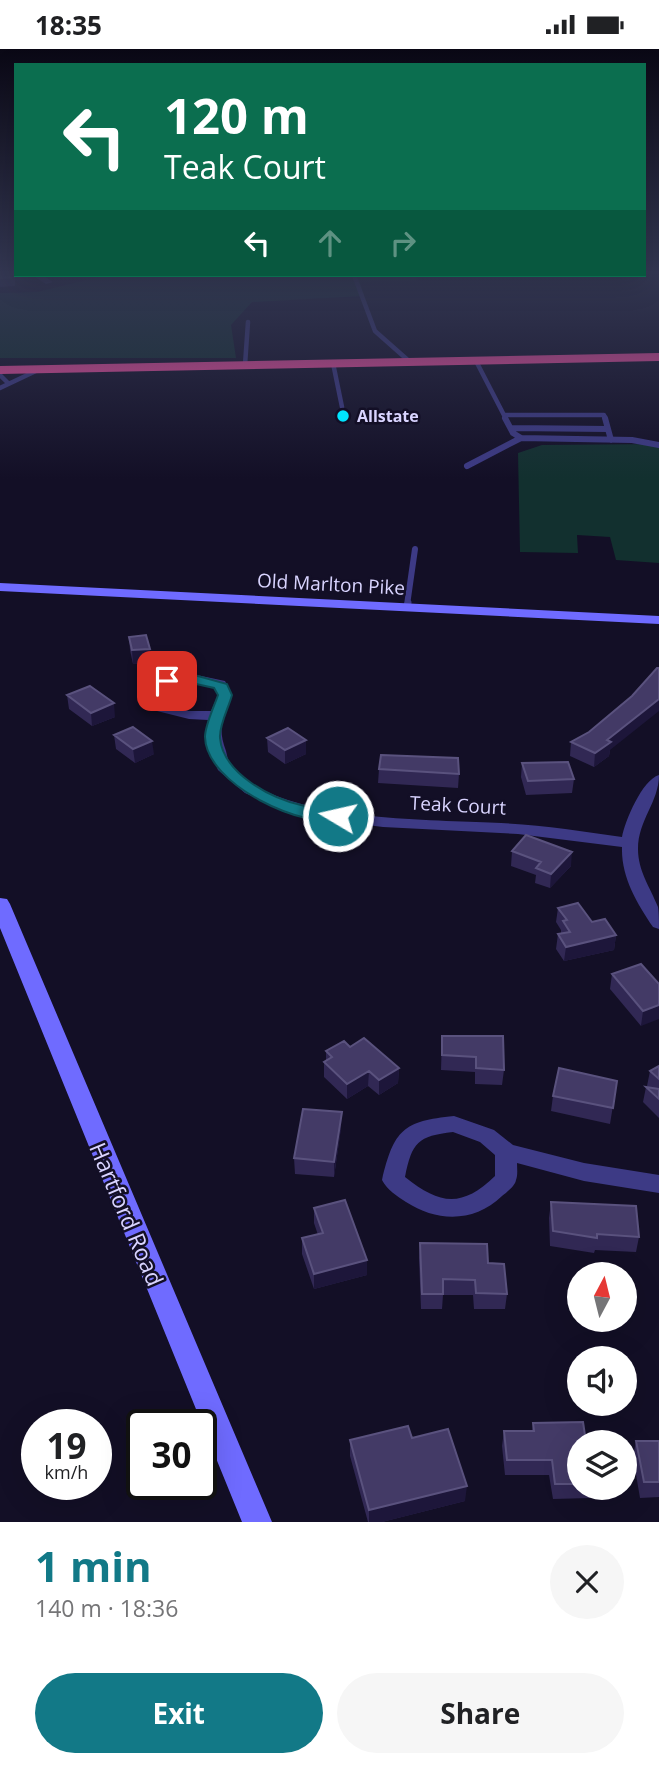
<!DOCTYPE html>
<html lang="en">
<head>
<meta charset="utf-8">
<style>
  body { margin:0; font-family:"Open Sans",sans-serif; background:#f6f6f6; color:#202124; height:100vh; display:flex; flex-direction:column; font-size:26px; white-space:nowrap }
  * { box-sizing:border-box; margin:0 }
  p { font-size:23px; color:#757577 }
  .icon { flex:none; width:38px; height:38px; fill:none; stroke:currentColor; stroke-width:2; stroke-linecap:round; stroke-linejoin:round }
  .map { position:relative; height:1473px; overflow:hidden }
  .sheet { display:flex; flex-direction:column; background:#fff; flex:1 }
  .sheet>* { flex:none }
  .banner { position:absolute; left:14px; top:14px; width:632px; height:214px; border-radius:0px; box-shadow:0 7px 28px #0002; background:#0b6e4f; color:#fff; overflow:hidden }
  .needle { width:46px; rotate:7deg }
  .fabs { position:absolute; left:567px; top:1213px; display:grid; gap:14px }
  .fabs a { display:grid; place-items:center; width:70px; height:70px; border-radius:50%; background:#fff; box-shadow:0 7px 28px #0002; font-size:35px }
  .speed { position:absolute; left:21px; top:1360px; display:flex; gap:14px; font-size:35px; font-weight:700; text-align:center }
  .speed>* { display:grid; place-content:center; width:91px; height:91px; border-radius:50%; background:#fff; box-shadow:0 7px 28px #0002; line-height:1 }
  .speed small { font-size:18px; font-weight:400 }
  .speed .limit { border:4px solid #111; border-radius:10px; background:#fff; color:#111 }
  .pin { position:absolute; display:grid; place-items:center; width:60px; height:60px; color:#fff; margin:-30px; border-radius:14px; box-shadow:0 4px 10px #0006 }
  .me { position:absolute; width:77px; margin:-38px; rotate:279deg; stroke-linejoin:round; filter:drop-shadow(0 0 5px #0008) }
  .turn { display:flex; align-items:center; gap:24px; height:147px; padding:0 35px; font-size:32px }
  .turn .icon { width:91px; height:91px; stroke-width:2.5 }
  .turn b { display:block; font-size:49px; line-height:60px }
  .lanes { display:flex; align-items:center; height:66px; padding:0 35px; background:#0003; justify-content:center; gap:35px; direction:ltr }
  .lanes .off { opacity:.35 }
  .round { display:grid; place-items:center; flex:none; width:74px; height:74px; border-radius:37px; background:#f6f6f6 }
  .overview { display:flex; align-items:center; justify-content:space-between; height:119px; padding:0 35px }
  h1 { font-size:42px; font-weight:700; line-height:52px; color:#127987 }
  .button { display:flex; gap:14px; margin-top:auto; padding:14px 35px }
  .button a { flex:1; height:80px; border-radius:42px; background:#127987; color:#fff; font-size:28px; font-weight:700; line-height:80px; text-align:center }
  .button a+a { background:#f6f6f6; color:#202124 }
  .status { display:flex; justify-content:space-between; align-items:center; height:49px; padding:0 35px; background:#fff; direction:ltr }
  .status svg { height:19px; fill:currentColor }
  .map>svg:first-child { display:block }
  .green { fill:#12302f }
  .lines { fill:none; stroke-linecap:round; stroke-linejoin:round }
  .lane-far2 { stroke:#3d3a85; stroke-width:4.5 }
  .lane-far1 { stroke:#3d3a85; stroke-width:6 }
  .lane { stroke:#3d3a85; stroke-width:7 }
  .street { fill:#3d3a85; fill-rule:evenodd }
  .secondary { fill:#6f6bff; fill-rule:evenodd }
  .highway { fill:#ff4fa3; fill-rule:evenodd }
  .wall { fill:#312854 }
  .shaded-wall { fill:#1d163a }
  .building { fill:#433a66; stroke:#5a527e; stroke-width:2 }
  .route { fill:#127987; stroke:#0c4f58; stroke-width:2 }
  .poi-dot { fill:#00e5ff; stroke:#130f26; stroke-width:2.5 }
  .labels { text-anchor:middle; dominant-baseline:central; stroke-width:5; stroke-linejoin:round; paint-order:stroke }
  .far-poi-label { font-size:16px; font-weight:bold; fill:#d9d4ff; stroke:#130f26; text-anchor:start }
  .street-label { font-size:19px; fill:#d9d4ff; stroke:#130f26 }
  .near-street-label { font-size:23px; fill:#d9d4ff; stroke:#130f26 }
</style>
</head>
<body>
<div class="status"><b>18:35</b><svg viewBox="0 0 49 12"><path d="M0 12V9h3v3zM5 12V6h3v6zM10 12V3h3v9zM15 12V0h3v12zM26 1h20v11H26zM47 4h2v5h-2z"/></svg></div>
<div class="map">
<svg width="659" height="1473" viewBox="0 0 659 1473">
  <rect width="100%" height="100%" fill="#130f26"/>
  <path class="green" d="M 107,226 L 416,226 L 416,232 L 360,233 L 364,247 L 252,253 L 231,276 L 236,309 L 0,309 L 0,244 L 37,243 Z
    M 659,395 L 659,514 L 616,511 L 610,488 L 577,486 L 578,504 L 520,503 L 518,404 L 542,396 Z"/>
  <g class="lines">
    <path class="lane-far2" d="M 354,226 L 375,282 L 410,313
      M 476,312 L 506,370
      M 333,314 L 342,358
      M 245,316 L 248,273
      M 0,326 L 8,334
      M 0,339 L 38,321
      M 504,366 L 604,366 L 605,370"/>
    <path class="lane-far1" d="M 505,369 L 513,384 L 521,389 L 632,391 L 659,396
      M 605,369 L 611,391
      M 511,379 L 608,380
      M 467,417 L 521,389
      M 407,556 L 415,500"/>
    <path class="lane" d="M 407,558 L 408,554"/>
    <path class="street" d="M 32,226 L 42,226 L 53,233 L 46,235 Z
      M 192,625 L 225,632 L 232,646 C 223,668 217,678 226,702 C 227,706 228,713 231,716 C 275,774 434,770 501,774 C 542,776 582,782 622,788 C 625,772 642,731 659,726 C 659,753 638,771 638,800 C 638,822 650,838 658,858 C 659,864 659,873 659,880 L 653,878 C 637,854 621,828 622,798 L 518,785 L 383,778 L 334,772 L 283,760 L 245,744 L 218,721 L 205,687 L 208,671 L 189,670 L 153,661 L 146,647 C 158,630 172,625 192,625 ZM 177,634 L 192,634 L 214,638 L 218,646 L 211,662 L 189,662 L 164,655 L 160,647 Z
      M 454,1067 L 494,1081 L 513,1096 L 584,1114 L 659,1126 L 659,1144 L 584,1132 L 517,1114 C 517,1119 518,1126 516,1131 C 515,1137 507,1143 502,1147 C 474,1174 437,1173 406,1153 C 397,1147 387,1141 382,1131 C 394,1081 403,1072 454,1067 ZM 453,1083 L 480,1093 L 495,1106 L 495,1127 C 462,1159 440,1156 405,1128 C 412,1093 418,1087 453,1083 Z"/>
    <path class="secondary" d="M 0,534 L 659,567 L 659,575 L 0,542 Z
      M 0,849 L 7,850 L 10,855 L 272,1473 L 242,1473 L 0,879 Z"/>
    <path class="highway" d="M 659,304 L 659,312 L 0,325 L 0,317 Z"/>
  </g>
  <path class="wall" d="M 0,224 L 15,224 L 15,237 L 0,238 Z
    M 129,588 L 151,613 L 133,615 L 130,601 Z
    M 67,646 L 115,668 L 92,677 L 69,660 Z
    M 114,686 L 154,705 L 135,714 L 116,700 Z
    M 267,689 L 306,705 L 285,715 L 268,703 Z
    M 571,693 L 610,701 L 609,707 L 594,718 L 570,707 Z
    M 522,714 L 574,730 L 572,744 L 526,746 L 521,728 Z
    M 379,720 L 459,725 L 458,739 L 378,734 Z
    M 512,802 L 571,817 L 550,839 L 535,834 L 536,826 L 511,817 Z
    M 558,859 L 592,873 L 616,886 L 614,901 L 564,912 L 556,900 L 558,885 L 561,885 L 561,881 L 556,873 Z
    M 612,925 L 659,935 L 641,977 L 610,940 Z
    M 442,987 L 504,1021 L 502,1036 L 475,1035 L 475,1023 L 441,1021 Z
    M 326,1002 L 399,1019 L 398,1034 L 379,1046 L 368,1037 L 347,1050 L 324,1028 L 324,1013 L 326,1012 Z
    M 659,1017 L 659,1069 L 643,1053 L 646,1038 L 648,1038 L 647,1037 L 650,1022 Z
    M 617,1032 L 610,1075 L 551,1062 L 553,1047 Z
    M 341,1079 L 334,1128 L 295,1125 L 294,1109 Z
    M 551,1153 L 639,1188 L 636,1203 L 595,1201 L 594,1204 L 550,1197 L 549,1169 Z
    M 314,1159 L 367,1226 L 314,1240 L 302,1205 L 302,1189 L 318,1186 L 314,1174 Z
    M 420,1194 L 488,1214 L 507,1245 L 505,1260 L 474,1260 L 473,1246 L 443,1246 L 442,1260 L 421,1260 L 419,1209 Z
    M 533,1374 L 579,1393 L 579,1438 L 592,1438 L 590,1449 L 553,1450 L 549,1426 L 505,1426 L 502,1397 L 504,1382 L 532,1382 Z
    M 412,1389 L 465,1452 L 382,1473 L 368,1473 L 350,1407 L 350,1391 Z
    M 636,1392 L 659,1392 L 659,1448 L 640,1449 L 633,1408 Z"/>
  <path class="shaded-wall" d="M 150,600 L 151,613 L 133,615 L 132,601 Z
    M 659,650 L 659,662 L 610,701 L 609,707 L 594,718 L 595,704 L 607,691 Z
    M 114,654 L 115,668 L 92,677 L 91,664 Z
    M 306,691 L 306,705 L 285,715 L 285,701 Z
    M 152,692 L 154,705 L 135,714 L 133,700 Z
    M 572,803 L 571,817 L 550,839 L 551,825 Z
    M 616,886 L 614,901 L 564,912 L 566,898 Z
    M 659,956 L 659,970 L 641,977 L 643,962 Z
    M 399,1019 L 398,1034 L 379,1046 L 379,1031 Z
    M 369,1022 L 368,1037 L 347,1050 L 347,1035 Z
    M 342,1063 L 341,1079 L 334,1128 L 334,1113 Z
    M 367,1211 L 367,1226 L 314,1240 L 314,1225 Z
    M 467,1437 L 465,1452 L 382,1473 L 369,1473 L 369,1461 Z"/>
  <path class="building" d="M 0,224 L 14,224 L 14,228 L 0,229 Z
    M 146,586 L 150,600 L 132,601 L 129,588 Z
    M 657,619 L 659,619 L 659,650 L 607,691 L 611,693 L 595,704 L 571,693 L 589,683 L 632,647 Z
    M 90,637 L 114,654 L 91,664 L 67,646 Z
    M 133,678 L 152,692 L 133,700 L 114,686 Z
    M 288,679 L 306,691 L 285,701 L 267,689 Z
    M 381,706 L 458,709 L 459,725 L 379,720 Z
    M 568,713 L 574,730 L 528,732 L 522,714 Z
    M 526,786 L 572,803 L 551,825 L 536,819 L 541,813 L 512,802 Z
    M 578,854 L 592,873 L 605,870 L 616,886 L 566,898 L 558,885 L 570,883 L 563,872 L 567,871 L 558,859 Z
    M 641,915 L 659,935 L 659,956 L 643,962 L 612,925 Z
    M 442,987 L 503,987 L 504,1021 L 476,1019 L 476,1008 L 442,1006 Z
    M 364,989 L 399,1019 L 379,1031 L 369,1022 L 347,1035 L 324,1013 L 332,1008 L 326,1002 L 344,992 L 350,998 Z
    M 659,1017 L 659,1030 L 650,1022 Z
    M 559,1019 L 617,1032 L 613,1059 L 553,1047 Z
    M 646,1038 L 659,1040 L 659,1050 Z
    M 303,1060 L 342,1063 L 334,1113 L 294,1109 Z
    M 345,1151 L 367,1211 L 314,1225 L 302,1189 L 323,1184 L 314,1159 Z
    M 551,1153 L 636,1157 L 639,1188 L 597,1185 L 597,1189 L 553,1182 Z
    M 420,1194 L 487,1195 L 488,1214 L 504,1215 L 507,1245 L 476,1244 L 475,1231 L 443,1230 L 443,1245 L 422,1245 Z
    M 583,1373 L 586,1393 L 579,1393 L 579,1435 L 555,1435 L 552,1411 L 507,1411 L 504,1382 L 534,1382 L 533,1374 Z
    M 408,1377 L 412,1389 L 448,1380 L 467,1437 L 369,1461 L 350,1391 Z
    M 636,1392 L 659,1392 L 659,1433 L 644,1433 Z"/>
  <linearGradient id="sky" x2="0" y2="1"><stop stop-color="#0a0815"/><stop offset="0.52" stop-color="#333752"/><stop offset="1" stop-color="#333752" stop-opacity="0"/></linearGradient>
  <rect width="659" height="430" fill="url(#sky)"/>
  <path class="route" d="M 187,624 L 227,635 L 232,646 C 229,658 219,676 220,689 C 223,724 270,749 301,756 C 315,759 330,760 344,764 L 344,771 C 304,781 206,736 205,688 C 205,676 214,658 218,646 L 214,639 L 187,633 L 167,636 L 159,632 Z"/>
  <circle class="poi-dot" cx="343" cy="367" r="7"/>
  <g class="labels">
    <g class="far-poi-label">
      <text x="357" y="367">Allstate</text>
    </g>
    <g class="street-label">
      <text transform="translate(331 535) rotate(3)">Old Marlton Pike</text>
      <text transform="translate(458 756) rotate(3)">Teak Court</text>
    </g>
    <g class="near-street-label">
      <text transform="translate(127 1165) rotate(67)">Hartford Road</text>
    </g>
  </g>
</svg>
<div class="fabs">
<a><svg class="needle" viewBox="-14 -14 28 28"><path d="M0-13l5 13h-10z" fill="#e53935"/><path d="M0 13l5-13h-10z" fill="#757577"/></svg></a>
<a><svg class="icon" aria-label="sound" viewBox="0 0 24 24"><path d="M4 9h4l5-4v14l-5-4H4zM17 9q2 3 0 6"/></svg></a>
<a><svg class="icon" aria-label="layers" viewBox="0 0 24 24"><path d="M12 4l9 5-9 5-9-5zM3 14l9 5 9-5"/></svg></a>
</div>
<div class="speed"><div>19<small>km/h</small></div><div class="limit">30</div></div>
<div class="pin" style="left:167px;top:632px;background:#d93025"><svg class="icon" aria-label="arrive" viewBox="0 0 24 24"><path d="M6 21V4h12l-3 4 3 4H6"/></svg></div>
<svg class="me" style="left:338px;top:767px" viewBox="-20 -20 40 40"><circle r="17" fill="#127987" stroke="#fff" stroke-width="3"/><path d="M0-11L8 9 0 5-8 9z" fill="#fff"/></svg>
<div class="banner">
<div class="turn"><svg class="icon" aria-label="left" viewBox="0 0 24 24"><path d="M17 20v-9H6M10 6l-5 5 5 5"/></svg><div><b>120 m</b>Teak Court</div></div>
<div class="lanes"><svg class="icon" aria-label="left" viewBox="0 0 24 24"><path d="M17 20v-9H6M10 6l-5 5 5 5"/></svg><svg class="icon off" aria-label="ahead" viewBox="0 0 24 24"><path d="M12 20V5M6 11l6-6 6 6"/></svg><svg class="icon off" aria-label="right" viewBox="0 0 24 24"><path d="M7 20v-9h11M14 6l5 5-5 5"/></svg></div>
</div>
</div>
<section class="sheet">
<div class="overview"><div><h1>1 min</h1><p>140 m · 18:36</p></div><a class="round"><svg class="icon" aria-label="close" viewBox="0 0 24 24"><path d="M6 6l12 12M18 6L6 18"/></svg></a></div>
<div class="button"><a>Exit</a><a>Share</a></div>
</section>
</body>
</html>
